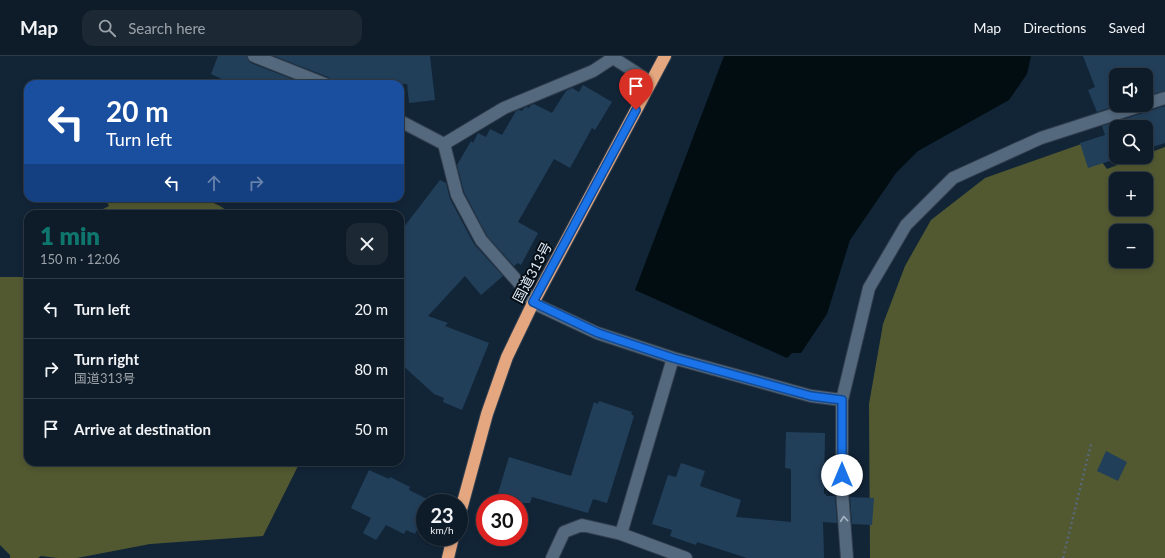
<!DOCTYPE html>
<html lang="en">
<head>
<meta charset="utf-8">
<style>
  body { margin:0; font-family:Lato,"Noto Sans JP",sans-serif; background:#1c2935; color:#f1f3f6; height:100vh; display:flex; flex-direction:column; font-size:15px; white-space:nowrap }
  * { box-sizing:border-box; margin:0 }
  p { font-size:13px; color:#9ba1a8 }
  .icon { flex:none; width:22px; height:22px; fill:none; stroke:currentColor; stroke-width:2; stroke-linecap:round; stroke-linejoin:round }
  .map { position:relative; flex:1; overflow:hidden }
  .drawer { position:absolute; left:24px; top:154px; width:380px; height:256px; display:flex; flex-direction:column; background:#0e1c29; border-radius:12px; box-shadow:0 2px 6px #0003,0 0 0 1px #2e3a46 }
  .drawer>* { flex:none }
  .banner { position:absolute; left:24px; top:24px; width:380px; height:122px; border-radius:12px; box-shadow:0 2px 6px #0003,0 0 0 1px #2e3a46; background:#1a4fa0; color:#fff; overflow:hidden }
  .controls { position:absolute; left:1109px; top:12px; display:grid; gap:8px }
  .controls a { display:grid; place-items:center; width:44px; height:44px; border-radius:8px; background:#0e1c29; box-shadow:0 2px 6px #0003,0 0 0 1px #2e3a46; font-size:20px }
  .speed { position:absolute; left:416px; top:438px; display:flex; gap:8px; font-size:20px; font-weight:700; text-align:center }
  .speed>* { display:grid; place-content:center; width:52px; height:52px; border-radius:50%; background:#0e1c29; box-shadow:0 2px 6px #0003,0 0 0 1px #2e3a46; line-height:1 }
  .speed small { font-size:10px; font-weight:400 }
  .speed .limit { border:6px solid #d22; background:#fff; color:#111 }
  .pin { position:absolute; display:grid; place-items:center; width:34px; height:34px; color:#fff; margin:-41px -17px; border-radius:50% 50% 50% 0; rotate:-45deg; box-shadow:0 0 4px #0007 }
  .pin .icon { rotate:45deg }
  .me { position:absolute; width:44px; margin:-22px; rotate:0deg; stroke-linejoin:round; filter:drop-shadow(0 0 3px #0008) }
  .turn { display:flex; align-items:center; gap:14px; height:84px; padding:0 16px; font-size:18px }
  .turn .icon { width:52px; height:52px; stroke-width:2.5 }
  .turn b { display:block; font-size:28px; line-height:34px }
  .lanes { display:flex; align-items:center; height:38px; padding:0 16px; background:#0003; justify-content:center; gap:20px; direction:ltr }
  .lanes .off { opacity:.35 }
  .round { display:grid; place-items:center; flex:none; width:42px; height:42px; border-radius:12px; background:#1c2935 }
  .head { display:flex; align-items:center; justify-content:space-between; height:68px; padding:0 16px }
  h1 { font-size:24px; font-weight:800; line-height:30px; color:#0f766e }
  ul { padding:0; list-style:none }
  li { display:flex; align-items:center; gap:12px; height:60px; padding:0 16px; border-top:1px solid #2e3a46 }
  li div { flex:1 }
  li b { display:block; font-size:15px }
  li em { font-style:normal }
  header { display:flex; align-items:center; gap:24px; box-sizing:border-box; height:56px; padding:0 20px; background:#0e1c29; border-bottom:1px solid #2e3a46 }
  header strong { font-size:19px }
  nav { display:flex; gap:22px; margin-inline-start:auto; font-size:14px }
  .search { width:280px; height:36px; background:#1c2935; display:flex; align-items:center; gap:10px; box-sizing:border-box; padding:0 14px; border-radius:12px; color:#9ba1a8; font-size:15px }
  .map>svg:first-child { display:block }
  .forest { fill:#525931; fill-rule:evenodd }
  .water { fill:#010d10 }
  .building { fill:#223f5a }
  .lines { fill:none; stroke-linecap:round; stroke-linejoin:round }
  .street-casing { stroke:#313e4e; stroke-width:14 }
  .highway-casing { stroke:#313e4e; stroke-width:14 }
  .path { stroke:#576878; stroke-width:2.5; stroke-dasharray:2 3; stroke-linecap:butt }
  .street { stroke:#54697d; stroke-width:12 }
  .highway { stroke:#e4a77f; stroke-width:12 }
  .oneway { stroke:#a7b6c6 }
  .route-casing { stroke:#114b97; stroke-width:10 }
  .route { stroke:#1a73e8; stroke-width:7 }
  .labels { text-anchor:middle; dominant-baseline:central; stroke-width:4; stroke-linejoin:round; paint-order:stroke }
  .street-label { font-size:14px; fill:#deeaf7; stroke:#060e15 }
</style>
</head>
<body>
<header>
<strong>Map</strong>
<div class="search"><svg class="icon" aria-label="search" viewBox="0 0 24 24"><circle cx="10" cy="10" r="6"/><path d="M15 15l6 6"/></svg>Search here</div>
<nav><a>Map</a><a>Directions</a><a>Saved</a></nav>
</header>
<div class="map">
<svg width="1165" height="502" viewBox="0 0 1165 502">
  <rect width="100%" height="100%" fill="#122537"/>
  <path class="forest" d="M 1087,86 L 1107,113 L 1138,101 L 1146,101 L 1146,98 L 1165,91 L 1165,502 L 870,502 L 869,348 L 883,268 L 905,210 L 931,164 L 985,122 ZM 1116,123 L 1146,123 L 1146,153 L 1116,153 ZM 1116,175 L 1146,175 L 1146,205 L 1116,205 Z
    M 105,142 L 203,142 L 220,150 L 232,158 L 93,158 L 109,150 Z
    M 0,221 L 28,221 L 28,406 L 300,406 L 263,480 L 150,488 L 77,502 L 57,502 L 41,500 L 38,502 L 10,502 L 10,499 L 0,489 Z"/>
  <path class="water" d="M 724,0 L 1031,0 L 1027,18 L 1009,44 L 918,95 L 896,117 L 850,184 L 827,258 L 801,297 L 792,297 L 787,302 L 635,234 Z"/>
  <path class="building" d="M 218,0 L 247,0 L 248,4 L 251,7 L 305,28 L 232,28 L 211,18 Z
    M 274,0 L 430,0 L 435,44 L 409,47 L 407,28 L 332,28 L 331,24 L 328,21 Z
    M 1083,0 L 1165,0 L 1165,35 L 1146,40 L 1146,19 L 1116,19 L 1116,49 L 1119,49 L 1097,56 L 1088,34 L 1095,31 Z
    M 583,29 L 612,46 L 595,74 L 592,72 L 570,112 L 554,103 L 518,166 L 538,177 L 521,209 L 518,207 L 514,210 L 487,180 L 464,136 L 457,109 L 471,85 L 473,87 L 478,77 L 486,81 L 490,73 L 502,79 L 516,55 L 519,54 L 522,55 L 524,52 L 527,51 L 529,52 L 531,49 L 534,48 L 552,57 L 566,35 L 572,32 L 579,36 Z
    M 1165,50 L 1165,87 L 1146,93 L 1146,71 L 1116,71 L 1116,101 L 1122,101 L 1088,112 L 1080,87 L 1105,79 L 1102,70 Z
    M 440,124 L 446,127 L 450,143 L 474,188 L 503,220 L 481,239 L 465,220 L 428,260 L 448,267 L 445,270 L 489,287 L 462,354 L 443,346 L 444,342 L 434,338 L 400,307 L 400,176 Z
    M 599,345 L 632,356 L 631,358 L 634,360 L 607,447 L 593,443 L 588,457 L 532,441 L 530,447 L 495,447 L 509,401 L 571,420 L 594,346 L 598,348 Z
    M 786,376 L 825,377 L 824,438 L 826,438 L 826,440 L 835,440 L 837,467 L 823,466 L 824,502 L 747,502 L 697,486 L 696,489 L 670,480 L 672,474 L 652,468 L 668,419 L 676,421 L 681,407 L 705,415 L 700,430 L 741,444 L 736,461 L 791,466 L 791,413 L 785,412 Z
    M 1106,395 L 1127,406 L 1118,425 L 1097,415 Z
    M 369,414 L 389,423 L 390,421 L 410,431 L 409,434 L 431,445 L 430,447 L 425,447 L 425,458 L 415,478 L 406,474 L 404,478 L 386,469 L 376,484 L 363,477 L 371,462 L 351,452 Z
    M 850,441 L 874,442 L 872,469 L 852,468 Z"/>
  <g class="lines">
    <defs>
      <path id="street" d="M 254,0 L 325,28
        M 610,0 L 651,26
        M 1146,48 L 1165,42
        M 400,65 L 444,88 L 457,139 L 481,184 L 519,227 L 533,247 L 597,277 L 673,302 L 811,340 L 842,344
        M 444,88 L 504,52 L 593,15 L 613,2
        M 673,302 L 621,478 L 686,502
        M 552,502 L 564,476 L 582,469 L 621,478
        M 847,502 L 842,435 L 842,344 L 869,232 L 906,169 L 953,122 L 1041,82 L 1143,49"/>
      <path id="highway" d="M 459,461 L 487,358 L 507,301 L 533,247 L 665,0
        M 448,502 L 453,481"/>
    </defs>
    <use href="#street" class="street-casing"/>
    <use href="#highway" class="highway-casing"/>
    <path class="path" d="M 1063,502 L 1091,388"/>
    <use href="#street" class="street"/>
    <use href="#highway" class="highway"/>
  </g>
  <defs><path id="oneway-chevron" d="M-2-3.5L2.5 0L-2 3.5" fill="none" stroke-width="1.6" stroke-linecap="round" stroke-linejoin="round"/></defs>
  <use class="oneway" href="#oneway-chevron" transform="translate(844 463) rotate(-95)"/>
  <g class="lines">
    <defs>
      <path id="route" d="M 636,54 L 533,246 L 598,277 L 673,302 L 811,340 L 842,344 L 842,419"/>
    </defs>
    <use href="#route" class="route-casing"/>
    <use href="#route" class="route"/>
  </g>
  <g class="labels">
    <g class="street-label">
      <text transform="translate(532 216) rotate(-62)">国道313号</text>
    </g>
  </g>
</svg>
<div class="controls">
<a><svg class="icon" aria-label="sound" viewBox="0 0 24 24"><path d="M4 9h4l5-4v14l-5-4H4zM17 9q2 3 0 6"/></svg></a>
<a><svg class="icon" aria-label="search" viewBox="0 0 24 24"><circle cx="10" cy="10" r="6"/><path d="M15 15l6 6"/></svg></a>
<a>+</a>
<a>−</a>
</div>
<div class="speed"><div>23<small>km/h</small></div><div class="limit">30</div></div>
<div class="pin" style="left:636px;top:54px;background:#d93025"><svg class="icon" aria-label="arrive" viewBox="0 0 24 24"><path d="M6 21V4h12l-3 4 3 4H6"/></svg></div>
<svg class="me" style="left:842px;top:419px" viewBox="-20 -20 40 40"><circle r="19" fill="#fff"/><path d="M0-13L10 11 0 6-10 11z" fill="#1a73e8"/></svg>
<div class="banner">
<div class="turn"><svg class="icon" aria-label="left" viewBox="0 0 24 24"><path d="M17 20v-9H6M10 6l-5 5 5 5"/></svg><div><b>20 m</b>Turn left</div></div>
<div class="lanes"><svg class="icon" aria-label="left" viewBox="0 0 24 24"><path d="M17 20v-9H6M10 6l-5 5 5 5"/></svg><svg class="icon off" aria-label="ahead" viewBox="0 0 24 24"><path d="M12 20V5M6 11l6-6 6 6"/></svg><svg class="icon off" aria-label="right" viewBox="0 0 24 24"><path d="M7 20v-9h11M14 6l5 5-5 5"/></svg></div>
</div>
<section class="drawer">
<div class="head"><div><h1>1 min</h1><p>150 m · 12:06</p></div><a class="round"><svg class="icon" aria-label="close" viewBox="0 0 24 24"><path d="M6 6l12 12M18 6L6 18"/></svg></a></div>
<ul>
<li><svg class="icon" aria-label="left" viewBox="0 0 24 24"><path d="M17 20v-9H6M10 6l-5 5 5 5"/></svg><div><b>Turn left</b></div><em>20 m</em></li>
<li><svg class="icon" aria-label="right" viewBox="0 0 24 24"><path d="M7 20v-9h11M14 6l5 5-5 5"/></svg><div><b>Turn right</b><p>国道313号</p></div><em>80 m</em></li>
<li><svg class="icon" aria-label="arrive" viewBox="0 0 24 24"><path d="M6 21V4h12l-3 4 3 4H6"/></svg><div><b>Arrive at destination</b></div><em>50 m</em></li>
</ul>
</section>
</div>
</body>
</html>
